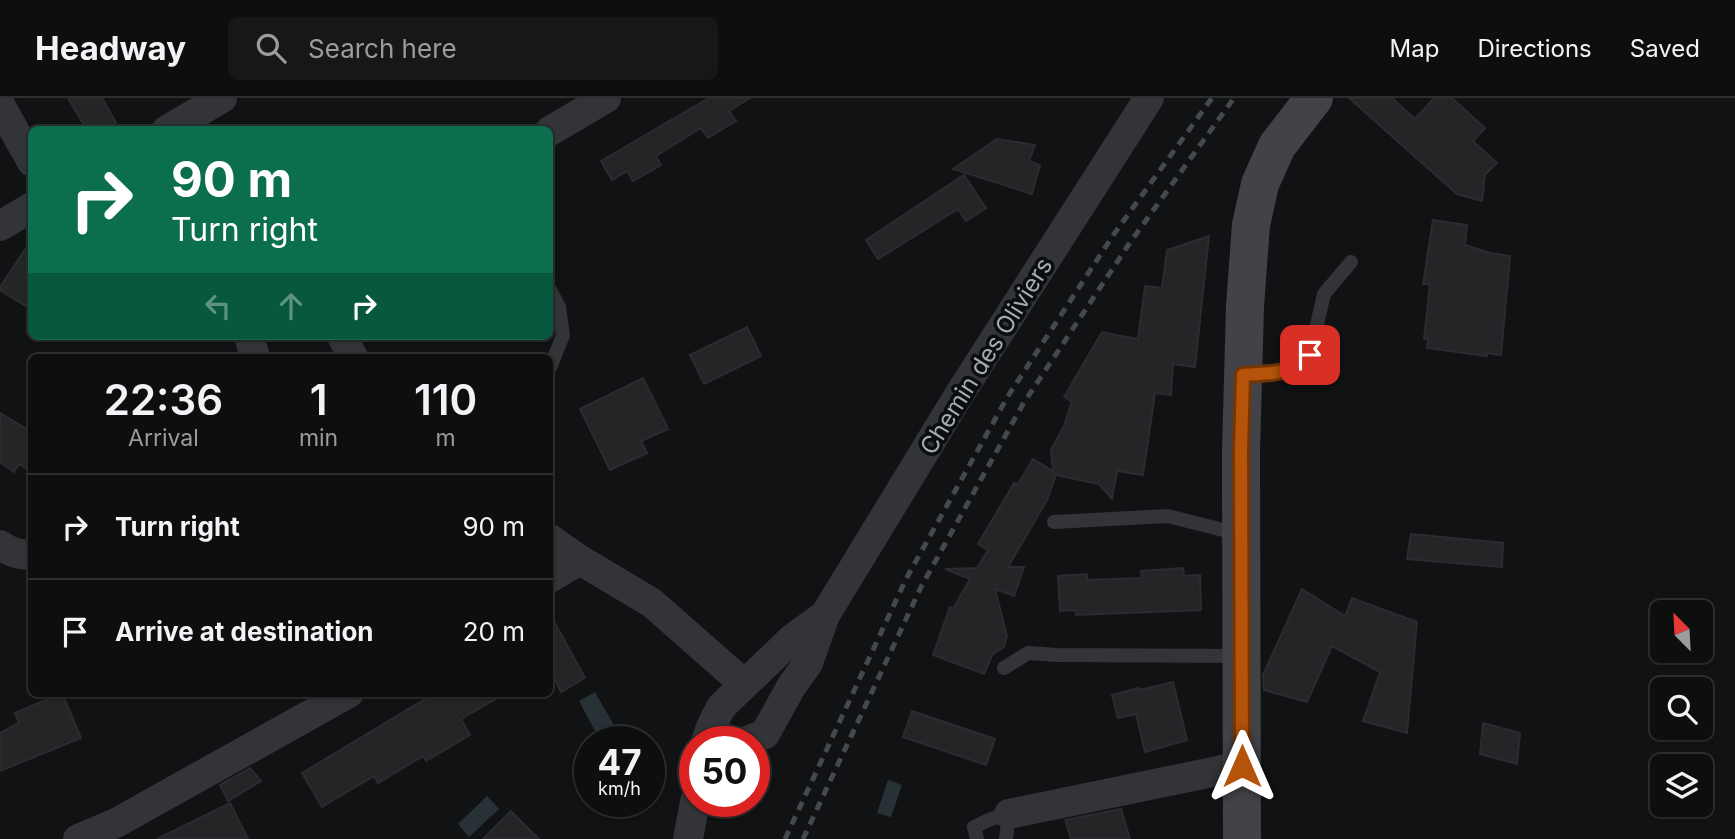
<!DOCTYPE html>
<html lang="en">
<head>
<meta charset="utf-8">
<style>
  body { margin:0; font-family:Inter,sans-serif; background:#161717; color:#f1f3f6; height:100vh; display:flex; flex-direction:column; font-size:26px; white-space:nowrap }
  * { box-sizing:border-box; margin:0 }
  p { font-size:23px; color:#9a9c9e }
  .icon { flex:none; width:38px; height:38px; fill:none; stroke:currentColor; stroke-width:2; stroke-linecap:round; stroke-linejoin:round }
  .map { position:relative; flex:1; overflow:hidden }
  .side { position:absolute; left:28px; top:256px; width:525px; height:343px; display:flex; flex-direction:column; background:#0d0e0e; border-radius:10px; box-shadow:0 2px 5px #0004,0 0 0 2px #2d2e2e }
  .side>* { flex:none }
  .top-card { position:absolute; left:28px; top:28px; width:525px; height:214px; border-radius:10px; box-shadow:0 2px 5px #0004,0 0 0 2px #2d2e2e; background:#0b6e4f; color:#fff; overflow:hidden }
  .needle { width:46px; rotate:336deg }
  .buttons { position:absolute; left:1650px; top:502px; display:grid; gap:14px }
  .buttons a { display:grid; place-items:center; width:63px; height:63px; border-radius:10px; background:#0d0e0e; box-shadow:0 2px 5px #0004,0 0 0 2px #2d2e2e; font-size:35px }
  .speed { position:absolute; left:574px; top:628px; display:flex; gap:14px; font-size:35px; font-weight:700; text-align:center }
  .speed>* { display:grid; place-content:center; width:91px; height:91px; border-radius:50%; background:#0d0e0e; box-shadow:0 2px 5px #0004,0 0 0 2px #2d2e2e; line-height:1 }
  .speed small { font-size:18px; font-weight:400 }
  .speed .limit { border:10px solid #d22; background:#fff; color:#111 }
  .pin { position:absolute; display:grid; place-items:center; width:60px; height:60px; color:#fff; margin:-30px; border-radius:14px; box-shadow:0 4px 10px #0006 }
  .me { position:absolute; width:77px; margin:-38px; rotate:0deg; stroke-linejoin:round; filter:drop-shadow(0 0 5px #0008) }
  .turn { display:flex; align-items:center; gap:24px; height:147px; padding:0 28px; font-size:32px }
  .turn .icon { width:91px; height:91px; stroke-width:2.5 }
  .turn b { display:block; font-size:49px; line-height:60px }
  .lanes { display:flex; align-items:center; height:66px; padding:0 28px; background:#0003; justify-content:center; gap:35px; direction:ltr }
  .lanes .off { opacity:.35 }
  .eta { display:flex; justify-content:space-evenly; align-items:center; height:119px; text-align:center }
  .eta b { font-size:42px; font-weight:600; line-height:49px }
  ul { padding:0; list-style:none }
  li { display:flex; align-items:center; gap:21px; height:105px; padding:0 28px; border-top:2px solid #2d2e2e }
  li div { flex:1 }
  li b { display:block; font-size:26px }
  li em { font-style:normal }
  header { display:flex; align-items:center; gap:42px; box-sizing:border-box; height:98px; padding:0 35px; background:#0d0e0e; border-bottom:2px solid #2d2e2e }
  header strong { font-size:33px }
  nav { display:flex; gap:38px; margin-inline-start:auto; font-size:24px }
  .search { width:490px; height:63px; background:#161717; display:flex; align-items:center; gap:18px; box-sizing:border-box; padding:0 24px; border-radius:10px; color:#9a9c9e; font-size:26px }
  .map>svg:first-child { display:block }
  .water { fill:#283236 }
  .building { fill:#242527; stroke:#2b2c2f; stroke-width:2 }
  .lines { fill:none; stroke-linecap:round; stroke-linejoin:round }
  .lane { stroke:#323438; stroke-width:14 }
  .street { stroke:#323438; stroke-width:30 }
  .secondary { stroke:#414348; stroke-width:38 }
  .rail { stroke:#45484d; stroke-width:5; stroke-dasharray:9 7; stroke-linecap:butt }
  .route-casing { stroke:#753606; stroke-width:18 }
  .route { stroke:#b45309; stroke-width:12 }
  .labels { text-anchor:middle; dominant-baseline:central; stroke-width:7; stroke-linejoin:round; paint-order:stroke }
  .street-label { font-size:24px; fill:#a3aab4; stroke:#0c0d0e }
</style>
</head>
<body>
<header>
<strong>Headway</strong>
<div class="search"><svg class="icon" aria-label="search" viewBox="0 0 24 24"><circle cx="10" cy="10" r="6"/><path d="M15 15l6 6"/></svg>Search here</div>
<nav><a>Map</a><a>Directions</a><a>Saved</a></nav>
</header>
<div class="map">
<svg width="1735" height="741" viewBox="0 0 1735 741">
  <rect width="100%" height="100%" fill="#111213"/>
  <path class="water" d="M 595,594 L 619,636 L 603,644 L 601,644 L 579,603 Z
    M 888,682 L 902,687 L 891,719 L 877,715 Z
    M 487,698 L 499,711 L 469,739 L 458,726 Z"/>
  <path class="building" d="M 68,0 L 102,0 L 120,32 L 87,32 Z
    M 709,0 L 750,0 L 729,13 L 736,23 L 708,40 L 701,30 L 656,58 L 661,67 L 633,83 L 627,73 L 612,82 L 601,63 Z
    M 1349,0 L 1392,0 L 1415,21 L 1434,0 L 1452,0 L 1485,30 L 1473,43 L 1497,65 L 1485,77 L 1482,103 L 1457,96 Z
    M 997,41 L 1035,47 L 1029,63 L 1040,67 L 1032,96 L 953,71 Z
    M 964,77 L 986,110 L 966,123 L 958,111 L 878,161 L 866,142 Z
    M 1433,122 L 1467,127 L 1465,147 L 1490,155 L 1510,158 L 1501,257 L 1487,255 L 1487,258 L 1427,250 L 1428,241 L 1424,241 L 1430,186 L 1423,186 Z
    M 1209,138 L 1195,269 L 1173,266 L 1171,297 L 1155,295 L 1143,377 L 1117,373 L 1112,401 L 1099,386 L 1056,377 L 1047,402 L 1008,469 L 1024,469 L 1014,498 L 995,491 L 1007,538 L 1004,549 L 992,557 L 984,576 L 933,557 L 950,509 L 953,511 L 970,481 L 945,471 L 977,470 L 988,452 L 978,446 L 1014,385 L 1018,386 L 1033,361 L 1053,373 L 1051,352 L 1064,328 L 1072,303 L 1064,299 L 1102,234 L 1138,241 L 1145,188 L 1162,190 L 1167,152 Z
    M 32,141 L 32,212 L 0,192 L 0,189 Z
    M 747,229 L 761,258 L 704,286 L 690,257 Z
    M 643,280 L 668,331 L 641,343 L 647,355 L 610,372 L 580,311 Z
    M 0,315 L 32,334 L 32,374 L 19,366 L 14,374 L 0,364 Z
    M 1411,436 L 1503,445 L 1502,469 L 1407,461 Z
    M 1183,470 L 1184,478 L 1200,477 L 1201,512 L 1076,517 L 1075,512 L 1060,513 L 1058,478 L 1087,476 L 1087,482 L 1142,480 L 1141,473 Z
    M 1302,491 L 1345,518 L 1352,500 L 1417,524 L 1407,635 L 1363,623 L 1380,574 L 1332,548 L 1307,604 L 1264,592 L 1263,577 Z
    M 550,516 L 585,580 L 561,594 L 550,572 Z
    M 1173,584 L 1187,642 L 1145,654 L 1136,616 L 1118,620 L 1112,597 L 1139,590 L 1140,592 Z
    M 62,595 L 81,640 L 0,673 L 0,635 L 19,625 L 15,615 Z
    M 435,595 L 506,595 L 461,621 L 470,637 L 426,663 L 423,658 L 378,685 L 374,678 L 322,709 L 302,675 Z
    M 912,613 L 995,641 L 986,667 L 903,639 Z
    M 1483,625 L 1520,635 L 1517,666 L 1480,656 Z
    M 250,670 L 261,683 L 228,703 L 220,687 Z
    M 230,705 L 248,741 L 157,741 Z
    M 1121,711 L 1130,741 L 1071,741 L 1065,722 Z
    M 511,713 L 539,741 L 483,741 Z"/>
  <g class="lines">
    <path class="lane" d="M 550,192 L 559,209 L 563,237 L 550,270
      M 1244,277 L 1294,271 L 1310,257 L 1324,196 L 1351,164
      M 1054,424 L 1168,418 L 1239,436
      M 1004,570 L 1028,555 L 1057,557 L 1240,558
      M 977,741 L 974,729 L 991,721 L 1009,716 L 1006,741"/>
    <path class="street" d="M 0,7 L 32,64
      M 167,32 L 222,0
      M 550,33 L 606,0
      M 0,128 L 32,109
      M 249,238 L 255,259
      M 342,238 L 353,259
      M 550,441 L 580,462 L 652,505 L 744,586
      M 0,447 C 10,454 20,458 32,456
      M 550,480 L 580,462
      M 706,644 L 711,629 L 721,609 L 792,541 L 825,517
      M 745,644 L 765,636 L 791,589 L 808,565 L 825,517 L 959,297 L 1149,0
      M 1009,716 L 1242,668
      M 78,741 L 116,725 L 349,595
      M 688,741 L 695,704"/>
    <path class="secondary" d="M 1242,741 L 1241,353 L 1245,208 L 1251,127 L 1260,86 L 1277,48 L 1314,0"/>
    <path class="rail" d="M 785,741 L 906,481 L 1008,298 L 1114,136 L 1212,0
      M 803,741 L 921,489 L 1023,306 L 1129,146 L 1234,0"/>
  </g>
  <g class="lines">
    <defs>
      <path id="route" d="M 1242,668 L 1241,353 L 1243,277 L 1272,275 L 1294,271 L 1310,257"/>
    </defs>
    <use href="#route" class="route-casing"/>
    <use href="#route" class="route"/>
  </g>
  <g class="labels">
    <g class="street-label">
      <text transform="translate(986 258) rotate(-58)">Chemin des Oliviers</text>
    </g>
  </g>
</svg>
<div class="buttons">
<a><svg class="needle" viewBox="-14 -14 28 28"><path d="M0-13l5 13h-10z" fill="#e53935"/><path d="M0 13l5-13h-10z" fill="#9a9c9e"/></svg></a>
<a><svg class="icon" aria-label="search" viewBox="0 0 24 24"><circle cx="10" cy="10" r="6"/><path d="M15 15l6 6"/></svg></a>
<a><svg class="icon" aria-label="layers" viewBox="0 0 24 24"><path d="M12 4l9 5-9 5-9-5zM3 14l9 5 9-5"/></svg></a>
</div>
<div class="speed"><div>47<small>km/h</small></div><div class="limit">50</div></div>
<div class="pin" style="left:1310px;top:257px;background:#d93025"><svg class="icon" aria-label="arrive" viewBox="0 0 24 24"><path d="M6 21V4h12l-3 4 3 4H6"/></svg></div>
<svg class="me" style="left:1242px;top:668px" viewBox="-20 -20 40 40"><path d="M0-17L14 15 0 8-14 15z" fill="#b45309" stroke="#fff" stroke-width="4"/></svg>
<div class="top-card">
<div class="turn"><svg class="icon" aria-label="right" viewBox="0 0 24 24"><path d="M7 20v-9h11M14 6l5 5-5 5"/></svg><div><b>90 m</b>Turn right</div></div>
<div class="lanes"><svg class="icon off" aria-label="left" viewBox="0 0 24 24"><path d="M17 20v-9H6M10 6l-5 5 5 5"/></svg><svg class="icon off" aria-label="ahead" viewBox="0 0 24 24"><path d="M12 20V5M6 11l6-6 6 6"/></svg><svg class="icon" aria-label="right" viewBox="0 0 24 24"><path d="M7 20v-9h11M14 6l5 5-5 5"/></svg></div>
</div>
<section class="side">
<div class="eta">
<div><b>22:36</b><p>Arrival</p></div>
<div><b>1</b><p>min</p></div>
<div><b>110</b><p>m</p></div>
</div>
<ul>
<li><svg class="icon" aria-label="right" viewBox="0 0 24 24"><path d="M7 20v-9h11M14 6l5 5-5 5"/></svg><div><b>Turn right</b></div><em>90 m</em></li>
<li><svg class="icon" aria-label="arrive" viewBox="0 0 24 24"><path d="M6 21V4h12l-3 4 3 4H6"/></svg><div><b>Arrive at destination</b></div><em>20 m</em></li>
</ul>
</section>
</div>
</body>
</html>
